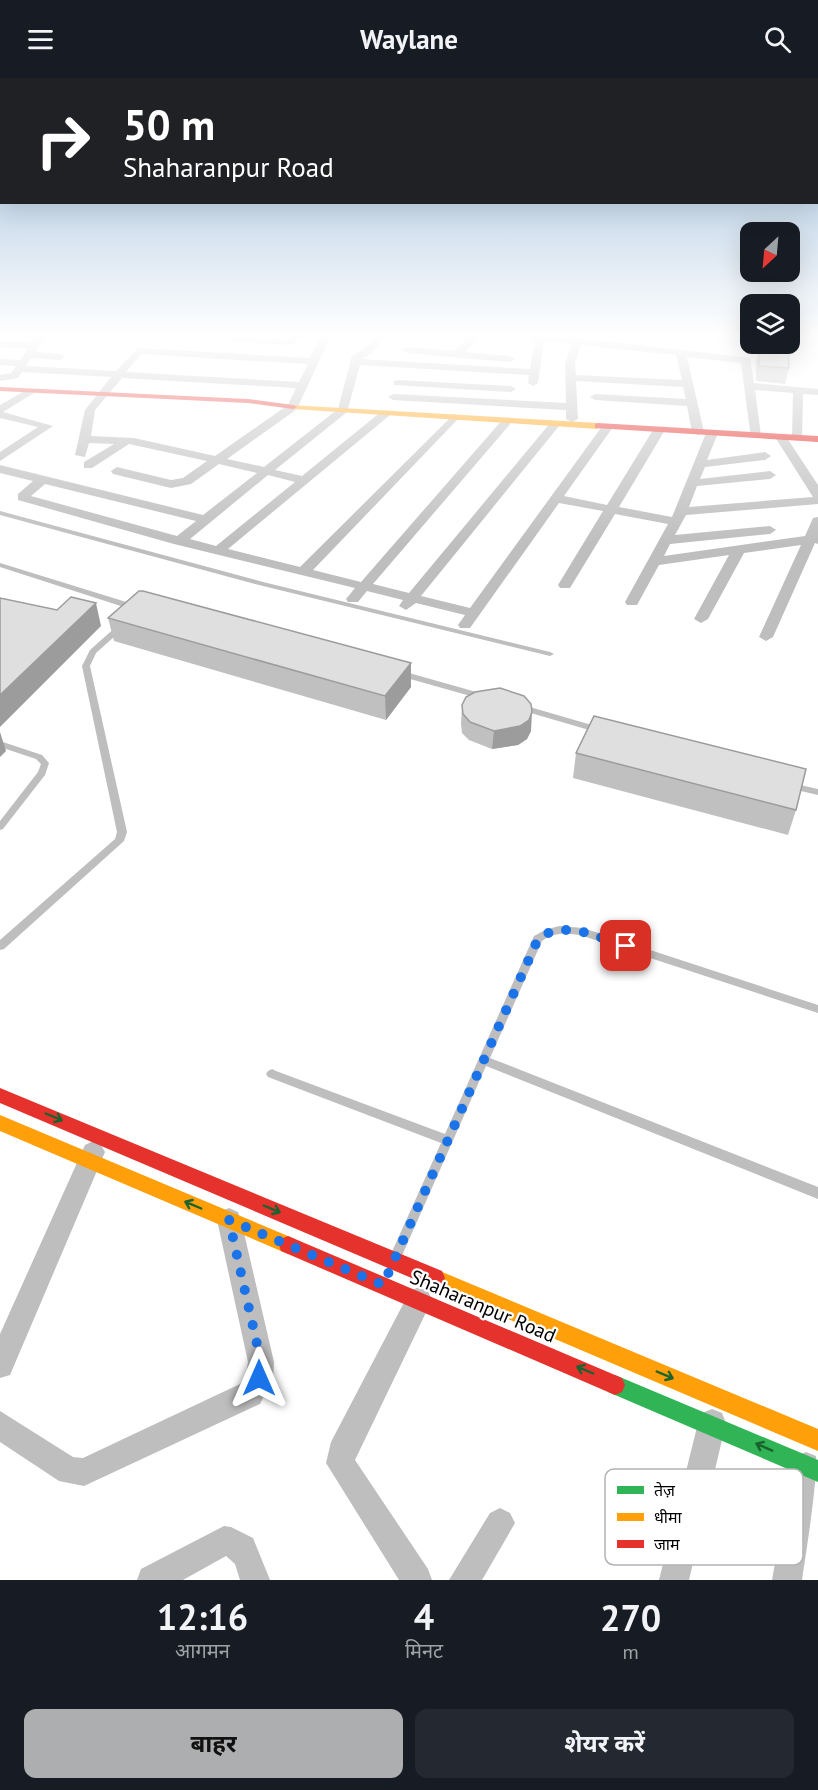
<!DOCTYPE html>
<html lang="hi">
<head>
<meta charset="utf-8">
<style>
  body { margin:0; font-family:"PT Sans","Noto Sans Devanagari",sans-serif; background:#242831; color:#f1f3f6; height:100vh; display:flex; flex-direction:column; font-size:22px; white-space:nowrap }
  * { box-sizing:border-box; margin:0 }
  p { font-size:20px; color:#9ea1a6 }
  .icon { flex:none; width:33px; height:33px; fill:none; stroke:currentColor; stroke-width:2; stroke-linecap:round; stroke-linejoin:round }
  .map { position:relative; height:1502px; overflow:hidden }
  .panel { display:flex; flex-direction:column; background:#171b24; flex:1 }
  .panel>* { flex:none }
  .hud { position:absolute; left:0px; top:0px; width:819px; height:126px; box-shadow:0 6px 24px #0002; background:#202124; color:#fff; overflow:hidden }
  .needle { width:39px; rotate:206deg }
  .fabs { position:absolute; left:740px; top:144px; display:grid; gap:12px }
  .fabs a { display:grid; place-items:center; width:60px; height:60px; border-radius:12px; background:#171b24; box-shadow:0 6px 24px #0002; font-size:30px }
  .pin { position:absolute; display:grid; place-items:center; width:51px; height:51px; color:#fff; margin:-26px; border-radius:12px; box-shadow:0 3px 9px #0006 }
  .me { position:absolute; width:66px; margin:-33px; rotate:0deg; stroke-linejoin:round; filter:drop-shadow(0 0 4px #0008) }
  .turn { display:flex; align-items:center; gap:21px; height:126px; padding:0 24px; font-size:27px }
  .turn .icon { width:78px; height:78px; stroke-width:2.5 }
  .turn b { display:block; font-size:42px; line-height:51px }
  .eta { display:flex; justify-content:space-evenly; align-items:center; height:102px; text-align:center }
  .eta b { font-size:36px; font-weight:700; line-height:42px }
  .primary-button { display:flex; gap:12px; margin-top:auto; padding:12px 24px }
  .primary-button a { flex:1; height:69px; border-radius:12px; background:#adaeaf; color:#111; font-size:24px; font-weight:700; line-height:69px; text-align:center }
  .primary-button a+a { background:#242831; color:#f1f3f6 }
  header { display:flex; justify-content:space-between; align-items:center; height:78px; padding:0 24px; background:#171b24; font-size:27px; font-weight:700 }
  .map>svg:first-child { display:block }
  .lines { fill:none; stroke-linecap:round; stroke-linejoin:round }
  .lane { fill:#bebebe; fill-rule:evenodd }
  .street { fill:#bebebe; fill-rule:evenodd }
  .fast { fill:#30b455; fill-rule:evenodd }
  .slow { fill:#ff9f0a; fill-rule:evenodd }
  .jam { fill:#e5322d; fill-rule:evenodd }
  .wall { fill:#c0c0c0 }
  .shaded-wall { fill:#9c9c9c }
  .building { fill:#dfdfdf; stroke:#9c9c9c; stroke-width:1.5 }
  .oneway { stroke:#1a632f }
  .route { stroke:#1a73e8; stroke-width:10; stroke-dasharray:0 18 }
  .labels { text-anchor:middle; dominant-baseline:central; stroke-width:4.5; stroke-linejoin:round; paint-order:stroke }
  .near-street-label { font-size:20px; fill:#000; stroke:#fff }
  .key { fill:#fff; stroke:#b2b2b2; stroke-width:1.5 }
  .key-label { font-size:16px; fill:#000 }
</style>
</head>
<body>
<header><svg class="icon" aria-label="menu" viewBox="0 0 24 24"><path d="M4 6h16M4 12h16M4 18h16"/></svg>Waylane<svg class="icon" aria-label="search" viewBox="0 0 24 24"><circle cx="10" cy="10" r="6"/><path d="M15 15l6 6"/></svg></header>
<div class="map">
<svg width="818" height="1502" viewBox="0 0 818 1502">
  <rect width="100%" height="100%" fill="#fff"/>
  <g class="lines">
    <path class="lane" d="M 0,433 L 263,504 L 550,574 L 554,576 L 550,578 L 259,507 L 0,437 Z
      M 0,485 L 136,527 L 137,529 L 133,531 L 130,531 L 0,489 Z
      M 118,547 L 124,547 L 125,549 L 96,575 L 90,588 L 127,754 L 124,763 L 4,871 L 0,872 L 0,862 L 115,761 L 117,754 L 82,588 L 90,572 Z
      M 396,593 L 402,593 L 487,617 L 488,619 L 484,621 L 481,621 L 396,597 L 395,595 Z
      M 517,627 L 523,627 L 602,650 L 603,652 L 599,655 L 596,654 L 517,631 L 516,629 Z
      M 0,663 L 42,677 L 49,685 L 45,697 L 3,751 L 0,752 L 0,743 L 38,694 L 41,686 L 36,681 L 0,669 Z
      M 791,705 L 818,711 L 818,717 L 788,710 L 787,708 L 788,706 Z
      M 559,848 L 583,850 L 818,927 L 818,935 L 583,858 C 567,855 555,854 542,863 L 490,980 L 818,1109 L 818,1121 L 486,988 L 400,1182 L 396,1184 L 392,1182 L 390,1178 L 441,1065 L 268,999 L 266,996 L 268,993 L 272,991 L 276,993 L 445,1056 L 534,858 L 545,852 Z"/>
    <path class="street" d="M 37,257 L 47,257 L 35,274 L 60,276 L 65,279 L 60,282 L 31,280 L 26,288 L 116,293 L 138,270 L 310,280 L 321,257 L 331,257 L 297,331 L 227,381 L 264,389 L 338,331 L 352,278 L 364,271 L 378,257 L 388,257 L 372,275 L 361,281 L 530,291 L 535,262 L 512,257 L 578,260 L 750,280 L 754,305 L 818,311 L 818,317 L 803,316 L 802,362 L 792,360 L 793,315 L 755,312 L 761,358 L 751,360 L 741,285 L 687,279 L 704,354 L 698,357 L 692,354 L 687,328 L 595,322 L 590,319 L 595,316 L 686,321 L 683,309 L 576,303 L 578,341 L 572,344 L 566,341 L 566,332 L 393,322 L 388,319 L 393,316 L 566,325 L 565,285 L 572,266 L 544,263 L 538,305 L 533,308 L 528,305 L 529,297 L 360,287 L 347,334 L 275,392 L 302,398 L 382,333 L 390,333 L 390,337 L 228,471 L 300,489 L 454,336 L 460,339 L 458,341 L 313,492 L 361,504 L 503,341 L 511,341 L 511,345 L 373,506 L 409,515 L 551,344 L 559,344 L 559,348 L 421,518 L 470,530 L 603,347 L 607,346 L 613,349 L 564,418 L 607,427 L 653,352 L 659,349 L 665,352 L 619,429 L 672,439 L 706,355 L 712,352 L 718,355 L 707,382 L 765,374 L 771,378 L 765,382 L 705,389 L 700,401 L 770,393 L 776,397 L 770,401 L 697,408 L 689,429 L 813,419 L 775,359 L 781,356 L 785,357 L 818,407 L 818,426 L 686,437 L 675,457 L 770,448 L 776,452 L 770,456 L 670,466 L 664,478 L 805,458 L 813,440 L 818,439 L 818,466 L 815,465 L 773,559 L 766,563 L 759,559 L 801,467 L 744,475 L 708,541 L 701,545 L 694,541 L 729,477 L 659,487 L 637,527 L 627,527 L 625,524 L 668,446 L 615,436 L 570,510 L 560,510 L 558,507 L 603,433 L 559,425 L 470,550 L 460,550 L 458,547 L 465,537 L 416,525 L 406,532 L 399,528 L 403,522 L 367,513 L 358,524 L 348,524 L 346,521 L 355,510 L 174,466 L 18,422 L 18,416 L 33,403 L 0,395 L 0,387 L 203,437 L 257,395 L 219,386 L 191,406 L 171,410 L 113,396 L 111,393 L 117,389 L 171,402 L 183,400 L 207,383 L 129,366 L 92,390 L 84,390 L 84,384 L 114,366 L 89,365 L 85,379 L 75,377 L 85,332 L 111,299 L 22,294 L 18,300 L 0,303 L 0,297 L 11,295 L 16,288 L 0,287 L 0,281 L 20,282 L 28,270 L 0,269 L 0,263 L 32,264 ZM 581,267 L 676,277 L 682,302 L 576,297 L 575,285 ZM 141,276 L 308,286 L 299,304 L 126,294 ZM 122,300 L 296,310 L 288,327 L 215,378 L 134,360 L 91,358 L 95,332 ZM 268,397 L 295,404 L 216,468 L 190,461 ZM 45,406 L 196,443 L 177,458 L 31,418 Z
      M 294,257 L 305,257 L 292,267 L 236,264 L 231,261 L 236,258 L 290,261 Z
      M 471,257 L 481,257 L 465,274 L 510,278 L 515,281 L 510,284 L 407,275 L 402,272 L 407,269 L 454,273 Z
      M 398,302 L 511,308 L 516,311 L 511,314 L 394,307 L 394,303 Z
      M 28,311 L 37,313 L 3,334 L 53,348 L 0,383 L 0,374 L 38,349 L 0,340 L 0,327 Z
      M 93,1063 L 101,1067 L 105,1074 L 10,1297 L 0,1300 L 0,1256 L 85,1067 Z
      M 229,1130 L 238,1134 L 241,1142 L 274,1284 L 273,1300 L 260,1326 L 84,1408 L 59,1403 L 0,1364 L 0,1333 L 73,1379 L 83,1380 L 240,1306 L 246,1297 L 248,1284 L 217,1142 L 220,1134 Z
      M 419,1209 L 428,1213 L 432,1222 L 355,1382 L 428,1491 L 432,1502 L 399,1502 L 326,1385 L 331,1364 L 410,1213 Z
      M 712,1331 L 722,1335 L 726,1345 L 689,1502 L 659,1502 L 698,1345 L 702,1335 Z
      M 806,1374 L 816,1378 C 818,1399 806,1476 802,1502 L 772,1502 L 792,1388 L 796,1378 Z
      M 500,1430 L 510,1435 L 515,1445 L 482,1502 L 449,1502 L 490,1435 Z
      M 224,1448 L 231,1449 L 253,1460 L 270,1502 L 240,1502 L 235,1486 L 226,1478 L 183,1502 L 137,1502 L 141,1491 Z"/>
    <path class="fast" d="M 615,1297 L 818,1382 L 818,1404 L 608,1314 L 605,1307 L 608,1300 Z"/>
    <path class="slow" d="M 290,327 L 598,345 L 602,348 L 598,351 L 293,331 L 290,331 Z
      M 0,1037 L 295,1161 L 297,1167 L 295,1173 L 288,1176 L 281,1173 L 0,1053 Z
      M 435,1191 L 818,1351 L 818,1373 L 428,1207 L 425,1200 L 428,1193 Z"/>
    <path class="jam" d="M 0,309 L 248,321 L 293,327 L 297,329 L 293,331 L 248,325 L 0,313 Z
      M 598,345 L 818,358 L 818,364 L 595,350 L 595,346 Z
      M 0,1010 L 442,1193 L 445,1200 L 442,1207 L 435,1209 L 428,1207 L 0,1025 Z
      M 288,1158 L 622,1300 L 625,1307 L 622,1314 L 615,1317 L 281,1173 L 279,1167 L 281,1161 Z"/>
  </g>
  <path class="wall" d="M 759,268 L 789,290 L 785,306 L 756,303 L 756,283 Z
    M 108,540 L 411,585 L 411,609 L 386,642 L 114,563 Z
    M 462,627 L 531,653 L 527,661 L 518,667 L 492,671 L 469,662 L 462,655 L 461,646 Z
    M 576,675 L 796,732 L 788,757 L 573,700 Z"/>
  <path class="shaded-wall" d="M 96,525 L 101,548 L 0,649 L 0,617 Z
    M 411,585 L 411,609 L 386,642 L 385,618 Z
    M 532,634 L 531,653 L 527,661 L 518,667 L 492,671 L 494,653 Z
    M 0,654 L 6,673 L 0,679 Z"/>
  <path class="building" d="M 759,268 L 788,270 L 789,290 L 759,288 Z
    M 139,513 L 143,513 L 411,585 L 385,618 L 108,540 Z
    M 71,519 L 96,525 L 0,617 L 0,520 L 57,532 Z
    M 500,610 L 524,618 L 531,626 L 532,634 L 529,642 L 520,648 L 494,653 L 470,644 L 463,636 L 462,627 L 466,619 L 475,614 Z
    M 594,638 L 806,691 L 796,732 L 576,675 Z"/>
  <defs><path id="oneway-shaft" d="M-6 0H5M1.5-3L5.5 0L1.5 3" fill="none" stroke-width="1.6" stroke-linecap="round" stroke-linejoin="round" transform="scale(1.5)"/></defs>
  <g class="oneway">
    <use href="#oneway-shaft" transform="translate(54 1039) rotate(23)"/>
    <use href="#oneway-shaft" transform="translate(193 1127) rotate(-157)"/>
    <use href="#oneway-shaft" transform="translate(272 1131) rotate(23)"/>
    <use href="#oneway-shaft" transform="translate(585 1292) rotate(-157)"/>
    <use href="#oneway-shaft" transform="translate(665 1297) rotate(23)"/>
    <use href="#oneway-shaft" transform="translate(764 1369) rotate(-156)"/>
  </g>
  <linearGradient id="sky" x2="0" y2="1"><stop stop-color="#97b8d8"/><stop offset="0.55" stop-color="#fff"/><stop offset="1" stop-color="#fff" stop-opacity="0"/></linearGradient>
  <rect width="818" height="467" fill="url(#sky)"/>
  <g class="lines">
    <path class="route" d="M 259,1300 L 261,1284 L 229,1142 L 383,1207 L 538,861 C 564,841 597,859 626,868"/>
  </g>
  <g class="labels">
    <g class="near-street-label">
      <text transform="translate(483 1228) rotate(23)">Shaharanpur Road</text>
    </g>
  </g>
  <rect x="605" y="1391" width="198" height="96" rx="9" class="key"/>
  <rect x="617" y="1408" width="27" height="8" fill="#30b455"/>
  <rect x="617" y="1435" width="27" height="8" fill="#ff9f0a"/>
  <rect x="617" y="1462" width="27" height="8" fill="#e5322d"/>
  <g class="key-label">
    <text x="654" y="1418">तेज़</text>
    <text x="654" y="1445">धीमा</text>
    <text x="654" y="1472">जाम</text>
  </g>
</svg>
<div class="fabs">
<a><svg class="needle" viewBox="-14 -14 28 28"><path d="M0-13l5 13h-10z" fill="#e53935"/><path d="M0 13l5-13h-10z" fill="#9ea1a6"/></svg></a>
<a><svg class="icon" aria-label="layers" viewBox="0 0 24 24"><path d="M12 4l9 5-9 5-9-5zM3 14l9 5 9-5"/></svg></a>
</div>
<div class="pin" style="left:626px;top:868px;background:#d93025"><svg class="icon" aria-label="arrive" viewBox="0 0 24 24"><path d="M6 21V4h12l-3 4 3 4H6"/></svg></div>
<svg class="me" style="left:259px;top:1300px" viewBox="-20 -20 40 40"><path d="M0-17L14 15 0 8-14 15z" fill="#1a73e8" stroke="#fff" stroke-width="4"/></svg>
<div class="hud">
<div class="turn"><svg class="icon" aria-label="right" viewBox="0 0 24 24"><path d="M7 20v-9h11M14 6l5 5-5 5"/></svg><div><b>50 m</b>Shaharanpur Road</div></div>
</div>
</div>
<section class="panel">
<div class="eta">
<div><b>12:16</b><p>आगमन</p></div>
<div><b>4</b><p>मिनट</p></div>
<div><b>270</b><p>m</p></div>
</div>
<div class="primary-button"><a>बाहर</a><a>शेयर करें</a></div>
</section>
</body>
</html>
